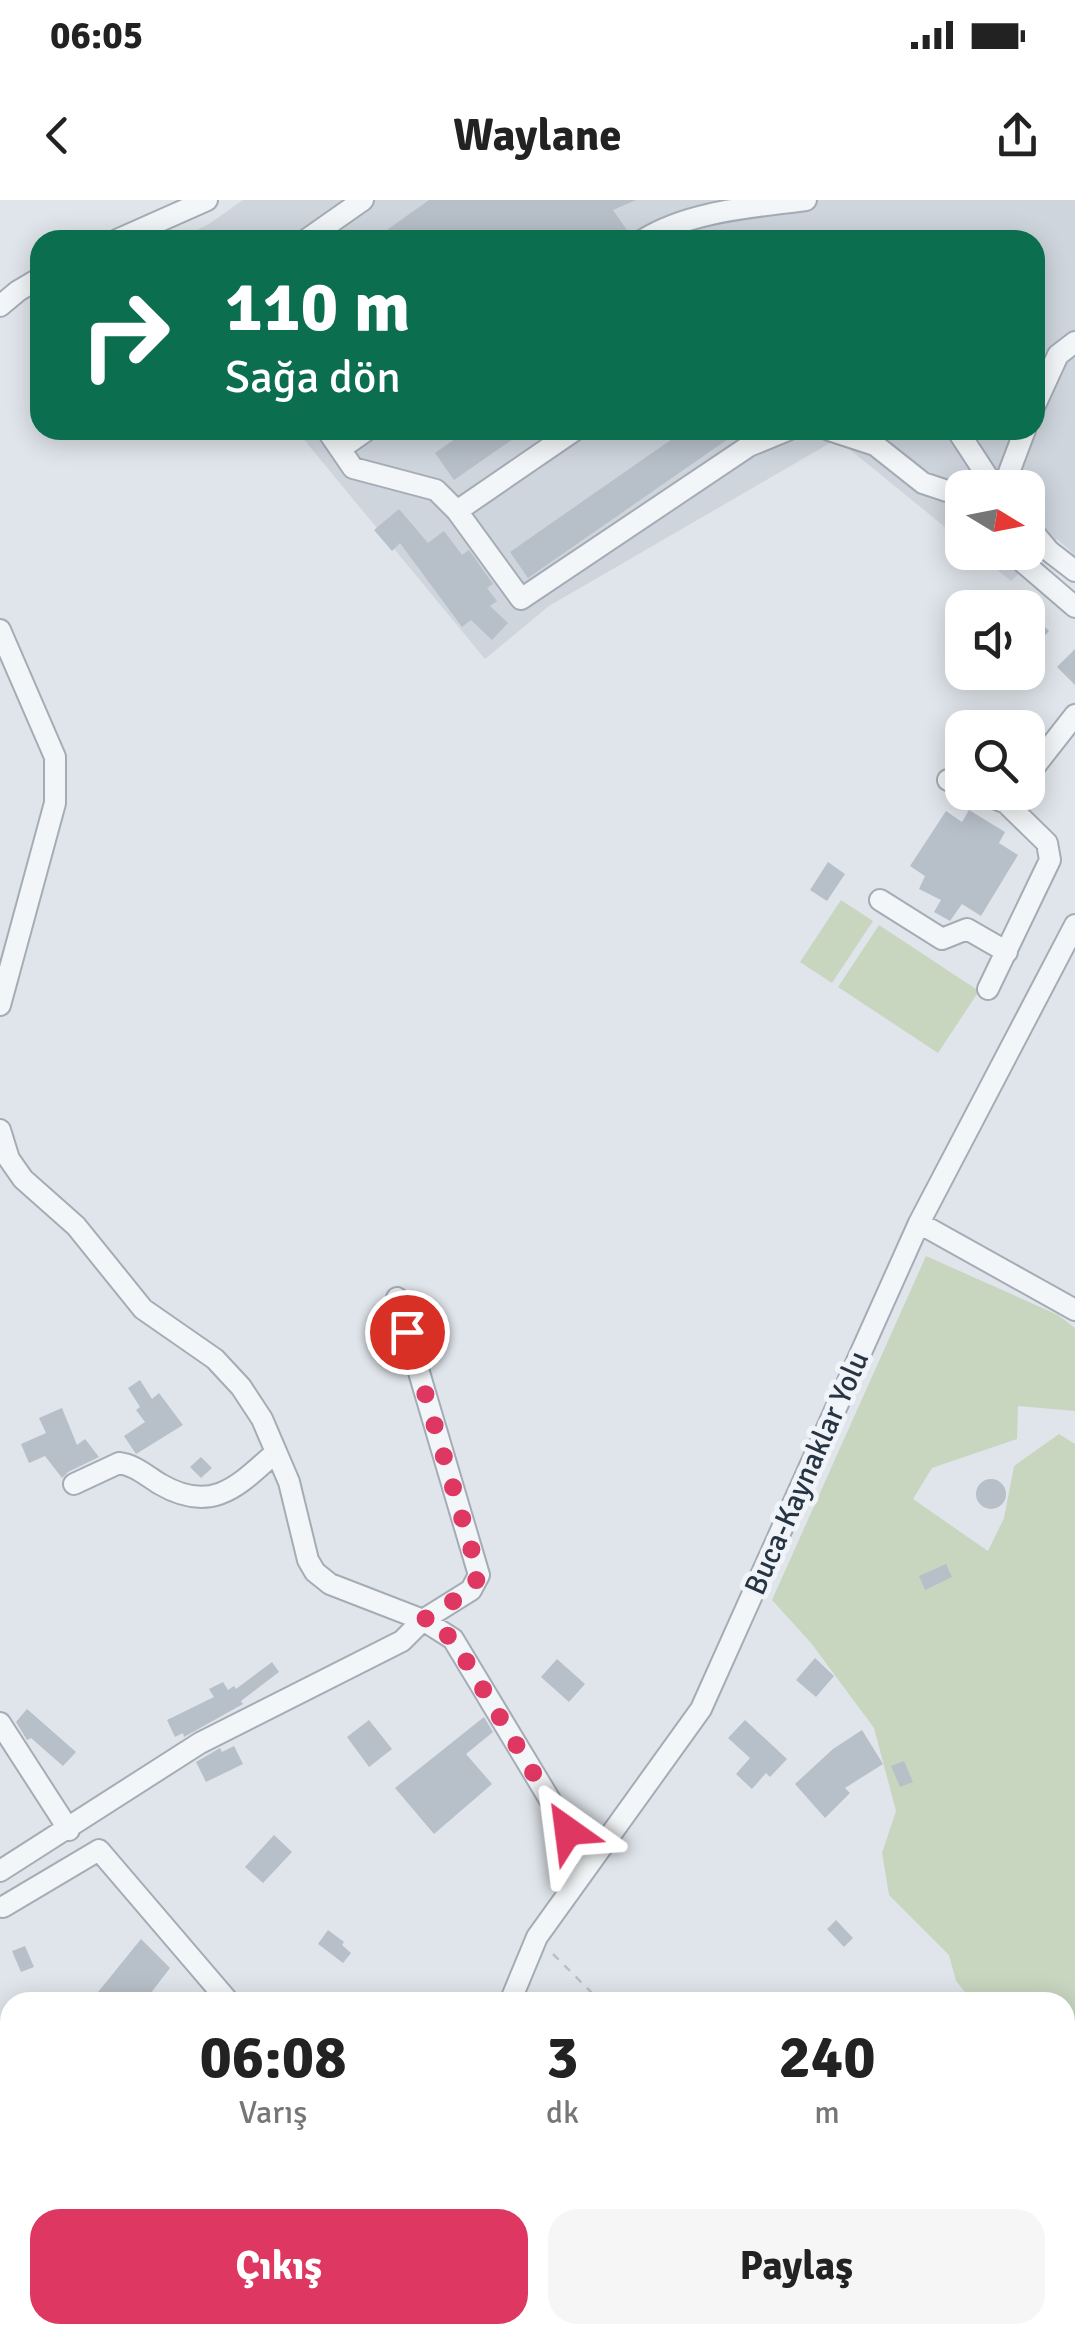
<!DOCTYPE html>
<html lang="tr">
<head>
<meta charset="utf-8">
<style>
  body { margin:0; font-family:Signika,sans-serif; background:#f6f6f6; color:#222; height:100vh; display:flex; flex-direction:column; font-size:38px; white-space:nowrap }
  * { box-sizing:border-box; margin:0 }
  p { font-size:32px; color:#767676 }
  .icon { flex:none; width:55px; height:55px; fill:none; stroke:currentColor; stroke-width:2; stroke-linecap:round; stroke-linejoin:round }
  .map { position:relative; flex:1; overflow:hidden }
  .drawer { position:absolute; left:0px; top:1792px; width:1075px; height:352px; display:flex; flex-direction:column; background:#fff; border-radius:30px 30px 0 0; box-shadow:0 5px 25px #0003 }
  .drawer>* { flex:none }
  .banner { position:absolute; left:30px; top:30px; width:1015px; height:210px; border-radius:30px; box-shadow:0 5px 25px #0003; background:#0b6e4f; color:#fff; overflow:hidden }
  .needle { width:65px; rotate:100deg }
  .fabs { position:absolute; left:945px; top:270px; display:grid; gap:20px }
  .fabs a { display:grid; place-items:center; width:100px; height:100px; border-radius:20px; background:#fff; box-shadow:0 5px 25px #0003; font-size:50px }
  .pin { position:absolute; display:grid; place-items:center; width:85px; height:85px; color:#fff; margin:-42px; border:5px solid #fff; border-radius:50%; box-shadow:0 2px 10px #0007 }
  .me { position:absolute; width:110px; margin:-55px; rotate:329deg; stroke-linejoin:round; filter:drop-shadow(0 0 8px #0008) }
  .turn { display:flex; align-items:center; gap:35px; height:210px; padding:0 30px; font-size:45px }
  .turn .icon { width:130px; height:130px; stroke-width:2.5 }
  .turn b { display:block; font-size:70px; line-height:85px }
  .eta { display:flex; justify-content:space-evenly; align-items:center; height:170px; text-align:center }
  .eta b { font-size:60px; font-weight:700; line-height:70px }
  .primary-button { display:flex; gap:20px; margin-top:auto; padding:20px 30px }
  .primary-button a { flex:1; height:115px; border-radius:30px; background:#de3761; color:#fff; font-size:40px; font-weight:700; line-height:115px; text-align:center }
  .primary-button a+a { background:#f6f6f6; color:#222 }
  .status { display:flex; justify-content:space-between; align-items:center; height:70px; padding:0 50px; background:#fff; direction:ltr }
  .status svg { height:28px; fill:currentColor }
  header { display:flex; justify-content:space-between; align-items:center; height:130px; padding:0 30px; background:#fff; font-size:45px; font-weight:700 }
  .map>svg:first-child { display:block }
  .built { fill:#ced5dd }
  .green { fill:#c8d6c0 }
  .building { fill:#b7bfc9 }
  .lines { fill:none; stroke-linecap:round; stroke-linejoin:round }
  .minor-casing { stroke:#a5acb6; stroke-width:24 }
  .path { stroke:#bac0c6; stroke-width:2.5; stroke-dasharray:8 8; stroke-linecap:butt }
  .minor { stroke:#f3f6f8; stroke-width:20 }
  .route { stroke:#de3761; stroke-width:18; stroke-dasharray:0 32.4 }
  .labels { text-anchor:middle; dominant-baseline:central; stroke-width:10; stroke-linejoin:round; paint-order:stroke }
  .street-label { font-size:30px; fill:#273444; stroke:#f0f4f8 }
</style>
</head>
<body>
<div class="status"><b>06:05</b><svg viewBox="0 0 49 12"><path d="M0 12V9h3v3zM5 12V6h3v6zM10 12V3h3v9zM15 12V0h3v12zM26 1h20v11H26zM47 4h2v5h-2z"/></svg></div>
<header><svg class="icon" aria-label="back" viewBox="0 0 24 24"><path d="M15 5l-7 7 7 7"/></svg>Waylane<svg class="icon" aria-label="share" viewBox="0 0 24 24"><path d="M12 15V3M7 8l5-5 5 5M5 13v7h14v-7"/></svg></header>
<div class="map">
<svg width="1075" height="2143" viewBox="0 0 1075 2143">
  <rect width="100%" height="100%" fill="#e0e5eb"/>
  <path class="built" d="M 243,0 L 1075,0 L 1075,355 L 1057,339 L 1011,381 L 976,353 L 1028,352 L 1028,288 L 962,288 L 962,341 L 837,239 L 549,406 L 485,459 L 296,230 L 1035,230 L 1035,40 L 176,40 L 209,24 Z"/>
  <path class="green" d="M 841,700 L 873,721 L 832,783 L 800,762 Z
    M 879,725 L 979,791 L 938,853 L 838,787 Z
    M 926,1056 L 1058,1115 L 1075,1128 L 1075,1211 L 1018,1206 L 1017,1239 L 932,1268 L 913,1299 L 988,1351 L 1004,1318 L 1014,1266 L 1059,1234 L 1075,1244 L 1075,1937 L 1072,1936 L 1070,1917 L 1065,1914 L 1065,1802 L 973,1802 L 956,1781 L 949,1755 L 889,1695 L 882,1653 L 896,1611 L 874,1528 L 811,1443 L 772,1400 Z
    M 404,2135 L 453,2135 L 461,2143 L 402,2143 Z"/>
  <path class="building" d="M 429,0 L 636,0 L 613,10 L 629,33 L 620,40 L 373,40 Z
    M 468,230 L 526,230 L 454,280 L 435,253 Z
    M 685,230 L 741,230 L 528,378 L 510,352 Z
    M 399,309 L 428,343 L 444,331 L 462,355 L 469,350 L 493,384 L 487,388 L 497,401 L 490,406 L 508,423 L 492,440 L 471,420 L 462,427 L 400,343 L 392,351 L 374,330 Z
    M 1010,392 L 1025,408 L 995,408 Z
    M 1028,410 L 1049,431 L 1028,454 Z
    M 1075,449 L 1075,485 L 1057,467 Z
    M 969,610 L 1005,632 L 999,643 L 1018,655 L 981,716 L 962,704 L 950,721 L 934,712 L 941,700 L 919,689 L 925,676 L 910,666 L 946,611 L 962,622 Z
    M 828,662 L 845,674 L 827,701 L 810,690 Z
    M 140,1180 L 152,1199 L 159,1193 L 183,1225 L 136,1254 L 124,1236 L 145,1222 L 136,1210 L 140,1207 L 128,1188 Z
    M 62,1208 L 77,1245 L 85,1239 L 99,1257 L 68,1272 L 62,1278 L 45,1256 L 29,1263 L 21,1244 L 46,1233 L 39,1218 Z
    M 201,1257 L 212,1268 L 201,1278 L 190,1267 Z
    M976 1294a15 15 0 1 1 30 0a15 15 0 1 1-30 0Z
    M 946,1364 L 952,1377 L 925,1390 L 919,1376 Z
    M 815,1458 L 834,1476 L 816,1497 L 796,1480 Z
    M 557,1459 L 585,1484 L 569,1502 L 541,1477 Z
    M 272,1462 L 279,1472 L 241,1501 L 243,1504 L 184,1537 L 183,1533 L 175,1537 L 167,1520 L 214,1497 L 209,1489 L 223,1482 L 228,1490 L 234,1486 L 236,1489 Z
    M 27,1509 L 76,1552 L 63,1566 L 31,1538 L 27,1540 L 16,1522 Z
    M 484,1517 L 493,1532 L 466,1554 L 492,1584 L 434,1634 L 395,1588 Z
    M 369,1520 L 392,1549 L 369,1567 L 347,1537 Z
    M 745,1520 L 787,1559 L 770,1577 L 766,1573 L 752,1589 L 736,1574 L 750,1558 L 728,1538 Z
    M 862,1530 L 883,1564 L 845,1588 L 850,1593 L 825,1618 L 795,1584 L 833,1549 Z
    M 234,1546 L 243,1564 L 206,1582 L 196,1562 L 220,1548 L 222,1552 Z
    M 904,1561 L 913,1582 L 900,1587 L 891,1566 Z
    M 274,1635 L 292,1652 L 263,1683 L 245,1667 Z
    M 836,1720 L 853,1738 L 844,1747 L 827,1729 Z
    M 328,1730 L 344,1742 L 342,1745 L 351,1753 L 343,1763 L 318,1744 Z
    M 141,1739 L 170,1768 L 144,1802 L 90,1802 Z
    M 25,1746 L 34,1767 L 21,1772 L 12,1751 Z"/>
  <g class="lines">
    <defs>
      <path id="minor" d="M 117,40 L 207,0
        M 306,40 L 363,0
        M 643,40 C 689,11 753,7 806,0
        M 0,106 L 18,91 L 40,78
        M 1035,205 L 1058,155 L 1075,142
        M 327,230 L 353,268 L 436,290 L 457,311 L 521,399 L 749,246 L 788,230
        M 829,230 L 875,245 L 923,283 L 962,296
        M 957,230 L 995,288
        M 340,249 L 367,230
        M 1003,288 L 1025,230
        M 457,311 L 575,230
        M 1028,326 L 1049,351 L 1075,371
        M 1011,352 L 1075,407
        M 0,430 L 55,557 L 55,603 L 0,805
        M 1028,575 L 1075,515
        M 948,580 L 962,586
        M 979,592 L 1006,603
        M 880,700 L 942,739 L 967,729 L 1007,752
        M 988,789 L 1050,660 L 1047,643 L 1006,603 L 1014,592
        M 0,930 L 9,959 L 23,979 L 76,1026 L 143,1109 L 215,1159 L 241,1187 L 262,1219 L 289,1282 L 308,1360 L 315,1372 L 330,1384 L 423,1420 L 471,1390 L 479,1375 L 397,1098
        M 919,1023 L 1075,1110
        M 74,1284 L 119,1263 C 135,1265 147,1276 160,1284 C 213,1315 239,1285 276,1252
        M 0,1523 L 69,1630
        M 0,1671 L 200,1543 L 402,1441 L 423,1420 L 453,1439 L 588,1663
        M 3,1707 L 99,1650 L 229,1802
        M 510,1802 L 537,1737 L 701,1509 L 919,1023 L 1075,725
        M 391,2143 L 394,2135"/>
    </defs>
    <use href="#minor" class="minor-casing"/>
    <path class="path" d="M 553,1754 L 601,1802
      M 892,2135 L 899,2143"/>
    <use href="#minor" class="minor"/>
  </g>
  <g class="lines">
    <path class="route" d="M 407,1132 L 479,1375 L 471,1390 L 423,1420 L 453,1439 L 568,1631"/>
  </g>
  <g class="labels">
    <g class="street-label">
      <text transform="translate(807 1273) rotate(-66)">Buca-Kaynaklar Yolu</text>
    </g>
  </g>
</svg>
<div class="fabs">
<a><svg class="needle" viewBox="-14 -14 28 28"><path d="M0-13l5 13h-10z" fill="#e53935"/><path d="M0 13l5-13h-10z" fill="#767676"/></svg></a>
<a><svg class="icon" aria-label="sound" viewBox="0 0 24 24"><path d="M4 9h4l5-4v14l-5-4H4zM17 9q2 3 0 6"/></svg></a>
<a><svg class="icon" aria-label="search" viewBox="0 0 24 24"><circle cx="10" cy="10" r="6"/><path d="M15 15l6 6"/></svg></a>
</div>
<div class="pin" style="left:407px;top:1132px;background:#d93025"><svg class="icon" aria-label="arrive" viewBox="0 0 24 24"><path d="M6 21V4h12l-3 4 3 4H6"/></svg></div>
<svg class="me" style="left:568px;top:1631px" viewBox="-20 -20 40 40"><path d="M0-17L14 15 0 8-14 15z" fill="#de3761" stroke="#fff" stroke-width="4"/></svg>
<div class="banner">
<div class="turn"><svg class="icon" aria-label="right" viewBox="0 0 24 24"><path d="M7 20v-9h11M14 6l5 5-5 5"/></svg><div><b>110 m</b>Sağa dön</div></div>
</div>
<section class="drawer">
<div class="eta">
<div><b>06:08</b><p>Varış</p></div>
<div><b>3</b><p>dk</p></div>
<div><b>240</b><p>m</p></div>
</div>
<div class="primary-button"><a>Çıkış</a><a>Paylaş</a></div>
</section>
</div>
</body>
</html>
